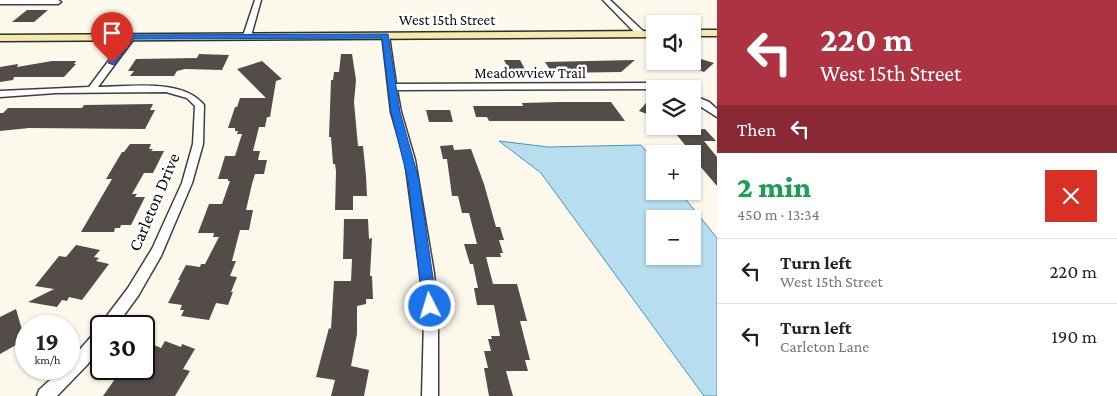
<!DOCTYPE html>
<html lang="en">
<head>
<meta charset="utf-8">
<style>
  body { margin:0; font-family:"Crimson Pro",serif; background:#f2f2f2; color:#222; height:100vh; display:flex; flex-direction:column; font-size:19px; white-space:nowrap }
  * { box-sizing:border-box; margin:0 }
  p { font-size:16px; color:#767676 }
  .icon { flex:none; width:28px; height:28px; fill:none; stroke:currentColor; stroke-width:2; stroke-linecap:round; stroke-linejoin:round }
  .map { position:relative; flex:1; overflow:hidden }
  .panel { display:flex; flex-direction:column; background:#fff; width:400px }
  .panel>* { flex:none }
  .guide { background:#ad3242; color:#fff; overflow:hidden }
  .controls { position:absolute; left:646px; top:15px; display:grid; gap:10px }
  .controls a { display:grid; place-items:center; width:55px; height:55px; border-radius:0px; background:#fff; box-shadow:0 1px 4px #0004; font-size:25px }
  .speed { position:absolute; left:15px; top:315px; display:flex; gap:10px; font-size:25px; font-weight:700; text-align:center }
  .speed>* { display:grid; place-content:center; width:65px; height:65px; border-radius:50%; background:#fff; box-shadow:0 1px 4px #0004; line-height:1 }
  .speed small { font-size:12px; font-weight:400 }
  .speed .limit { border:2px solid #111; border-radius:8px; background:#fff; color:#111 }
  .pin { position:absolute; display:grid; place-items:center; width:42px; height:42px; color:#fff; margin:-51px -21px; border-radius:50% 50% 50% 0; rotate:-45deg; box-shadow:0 0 5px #0007 }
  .pin .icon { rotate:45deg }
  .me { position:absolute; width:55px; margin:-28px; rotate:355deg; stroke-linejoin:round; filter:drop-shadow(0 0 4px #0008) }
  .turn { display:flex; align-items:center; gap:18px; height:105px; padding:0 20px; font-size:22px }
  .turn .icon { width:65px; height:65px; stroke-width:2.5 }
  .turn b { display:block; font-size:35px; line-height:42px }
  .then { display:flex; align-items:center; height:48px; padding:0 20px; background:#0003; gap:10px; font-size:19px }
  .round { display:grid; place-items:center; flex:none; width:52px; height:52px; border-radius:0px; background:#f2f2f2 }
  .overview { display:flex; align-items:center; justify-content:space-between; height:85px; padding:0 20px }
  h1 { font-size:30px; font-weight:800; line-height:38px; color:#1e9e55 }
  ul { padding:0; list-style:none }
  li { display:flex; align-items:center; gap:15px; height:65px; padding:0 20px; border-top:1px solid #e0e0e0 }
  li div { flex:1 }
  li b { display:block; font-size:19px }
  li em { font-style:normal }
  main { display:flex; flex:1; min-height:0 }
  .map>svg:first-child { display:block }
  .water { fill:#b6deef; stroke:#4497bf; fill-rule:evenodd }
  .building { fill:#534c49 }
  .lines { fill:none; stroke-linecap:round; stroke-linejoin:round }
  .street-casing { stroke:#3f3f3f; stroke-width:3 }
  .secondary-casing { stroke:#2e2e2e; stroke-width:3 }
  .street { fill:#fff; fill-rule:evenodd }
  .secondary { fill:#f7e9ad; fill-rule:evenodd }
  .route { fill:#1a73e8; stroke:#114b97 }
  .labels { text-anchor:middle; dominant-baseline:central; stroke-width:5; stroke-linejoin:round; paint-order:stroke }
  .far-street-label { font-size:15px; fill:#0c0c0c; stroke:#fff }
  .street-label { font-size:18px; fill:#0c0c0c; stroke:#fff }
</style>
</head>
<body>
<main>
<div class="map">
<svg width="717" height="396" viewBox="0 0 717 396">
  <rect width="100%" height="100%" fill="#fdf8ec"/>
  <path class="water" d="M 499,141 L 548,147 L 641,145 L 655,162 L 655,191 L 679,191 L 717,238 L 717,396 L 704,396 L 541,173 ZM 655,219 L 692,219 L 692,256 L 655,256 Z"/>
  <path class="building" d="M 27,10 L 48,10 L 34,22 L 12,22 Z
    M 199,54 L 229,55 L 222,70 L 185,69 L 177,71 L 174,76 L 130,76 L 134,71 L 128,71 L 136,59 L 197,58 Z
    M 341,54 L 352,54 L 356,80 L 354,102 L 358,146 L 363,146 L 366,176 L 367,196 L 353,196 L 353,210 L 335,210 L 336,171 L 335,164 L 333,164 L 331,137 L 329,137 L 331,80 L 333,80 L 334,72 L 339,72 Z
    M 701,59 L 714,63 L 704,72 L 691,67 Z
    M 504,60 L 520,60 L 527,73 L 511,74 Z
    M 635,60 L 621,72 L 552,73 L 545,62 Z
    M 52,61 L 76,61 L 74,64 L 76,64 L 64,77 L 14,77 L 13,80 L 0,82 L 0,67 L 18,64 L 17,67 Z
    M 262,61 L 282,79 L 276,81 L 270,117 L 267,117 L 265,127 L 259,127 L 253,151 L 260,151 L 258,160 L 267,160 L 264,174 L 255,174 L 252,184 L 246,210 L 253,210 L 249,230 L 240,230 L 232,261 L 236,261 L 230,276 L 237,277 L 231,292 L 233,292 L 228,305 L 216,303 L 209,320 L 181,316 L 184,310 L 180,310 L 182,305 L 168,303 L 180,280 L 178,280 L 186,265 L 200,267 L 201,264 L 205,264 L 219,237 L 213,237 L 214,233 L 198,233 L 209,204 L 222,204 L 230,181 L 228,181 L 228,179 L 218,179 L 225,156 L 235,156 L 242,134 L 237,134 L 238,131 L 235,131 L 235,128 L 228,128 L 235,107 L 237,107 L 240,98 L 266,98 L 237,69 Z
    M 655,94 L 655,117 L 639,111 L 646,103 L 648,103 Z
    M 559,102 L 611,102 L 625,121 L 489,121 L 487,117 L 476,117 L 473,106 L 523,106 L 522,103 Z
    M 153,104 L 150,110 L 155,110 L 145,129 L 29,128 L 0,131 L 0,113 L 3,113 L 8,108 L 82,108 L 84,105 Z
    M 426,110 L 450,110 L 453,122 L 429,122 Z
    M 705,129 L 716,141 L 704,141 L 717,157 L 717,186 L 694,159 L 697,159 L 675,133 L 694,132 L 691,130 Z
    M 130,144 L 151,144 L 149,149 L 153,149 L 151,151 L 164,151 L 153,173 L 144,173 L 132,194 L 137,194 L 135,197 L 145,197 L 131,225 L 121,225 L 120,228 L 115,228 L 114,232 L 81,232 L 112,179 L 106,179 L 122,152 L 124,152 Z
    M 453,145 L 454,150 L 471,149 L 484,184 L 496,227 L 500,227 L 504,240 L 499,240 L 503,253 L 500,253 L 501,257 L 486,257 L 493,284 L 517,284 L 527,321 L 520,321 L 530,360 L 525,360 L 528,371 L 506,371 L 513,396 L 489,396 L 484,368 L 488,368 L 484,351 L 491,351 L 488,339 L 492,339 L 491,336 L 500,336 L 494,305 L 477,305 L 474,288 L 478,288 L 473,264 L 470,264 L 464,244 L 477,244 L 469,213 L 462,213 L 458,196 L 452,196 L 447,159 L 443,159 L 440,146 Z
    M 344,219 L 368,219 L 369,239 L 372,238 L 370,276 L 372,276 L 373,299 L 366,299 L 366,304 L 357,306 L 357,334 L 351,366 L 369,370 L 364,396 L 331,396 L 335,380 L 316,377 L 329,328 L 331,329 L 334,281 L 351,281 L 352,259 L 343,259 Z
    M 76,245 L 100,250 L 94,257 L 99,258 L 96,261 L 109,264 L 82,300 L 69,297 L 67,301 L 62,300 L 57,307 L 28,302 L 54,289 L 35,286 L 59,256 L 66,257 Z
    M 16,309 L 25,340 L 0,354 L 0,317 Z
    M 165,341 L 181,347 L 182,344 L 195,349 L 183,369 L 190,371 L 175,396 L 103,396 L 122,369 L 144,369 L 144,345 L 152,349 L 154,345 L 161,348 Z"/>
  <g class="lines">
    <defs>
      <path id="street" d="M 0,0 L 58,0 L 61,2 L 58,4 L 0,4 Z
        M 255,0 L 261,0 L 251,36 L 247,38 L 243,36 Z
        M 603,0 L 610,0 L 644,32 L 644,36 L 638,36 Z
        M 382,34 L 389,36 L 396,84 L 655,83 L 672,89 L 397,90 L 401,112 L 415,160 L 434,273 L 438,320 L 438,396 L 422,396 L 424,320 L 420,273 L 405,160 L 391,112 Z
        M 128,35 L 135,37 L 98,87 C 130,87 182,78 204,105 L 203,144 L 192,183 L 161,256 L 138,296 L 116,326 L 101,327 L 103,321 L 128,288 L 152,249 L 182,183 L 193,144 L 195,106 L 187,98 L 166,92 L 56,93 L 0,97 L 0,91 L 89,87 Z
        M 692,95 L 709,102 L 717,109 L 717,117 L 692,101 Z
        M 101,329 L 101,347 L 87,365 L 57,396 L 37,396 L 39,390 L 62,369 L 69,369 L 69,362 L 96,331 Z"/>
      <path id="secondary" d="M 692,30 L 717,30 L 717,36 L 692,36 Z
        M 655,31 L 655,37 L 0,41 L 0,35 Z"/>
    </defs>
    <use href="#street" class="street-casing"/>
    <use href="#secondary" class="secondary-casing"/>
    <use href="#street" class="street"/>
    <use href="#secondary" class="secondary"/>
  </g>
  <path class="route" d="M 388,34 L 400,112 L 419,180 L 437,306 L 435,310 L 430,312 L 425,310 L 423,306 L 408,180 L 391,112 L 382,38 L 133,39 L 114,65 L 108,63 L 129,36 L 131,35 Z"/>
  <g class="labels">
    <g class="far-street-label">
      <text x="447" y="20">West 15th Street</text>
      <text x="530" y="73">Meadowview Trail</text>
    </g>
    <g class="street-label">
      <text transform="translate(154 202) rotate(-67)">Carleton Drive</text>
    </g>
  </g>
</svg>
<div class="controls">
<a><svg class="icon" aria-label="sound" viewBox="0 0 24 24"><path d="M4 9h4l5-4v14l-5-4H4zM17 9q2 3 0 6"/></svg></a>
<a><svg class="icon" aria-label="layers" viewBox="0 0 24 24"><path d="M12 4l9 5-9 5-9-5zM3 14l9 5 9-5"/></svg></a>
<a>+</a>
<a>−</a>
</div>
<div class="speed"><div>19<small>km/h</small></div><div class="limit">30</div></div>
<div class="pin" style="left:112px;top:63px;background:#d93025"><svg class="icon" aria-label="arrive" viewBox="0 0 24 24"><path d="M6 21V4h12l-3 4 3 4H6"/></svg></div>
<svg class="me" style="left:430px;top:306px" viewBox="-20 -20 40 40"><circle r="17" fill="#1a73e8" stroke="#fff" stroke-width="3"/><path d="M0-11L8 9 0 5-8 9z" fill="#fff"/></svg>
</div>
<section class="panel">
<div class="guide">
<div class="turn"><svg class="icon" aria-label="left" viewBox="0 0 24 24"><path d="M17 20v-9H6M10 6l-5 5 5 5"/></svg><div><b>220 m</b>West 15th Street</div></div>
<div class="then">Then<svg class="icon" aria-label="left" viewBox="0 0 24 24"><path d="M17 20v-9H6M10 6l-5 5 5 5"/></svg></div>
</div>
<div class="overview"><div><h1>2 min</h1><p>450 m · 13:34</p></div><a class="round" style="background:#d93025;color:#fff"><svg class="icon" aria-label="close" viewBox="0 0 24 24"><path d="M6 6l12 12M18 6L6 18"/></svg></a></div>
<ul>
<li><svg class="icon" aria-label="left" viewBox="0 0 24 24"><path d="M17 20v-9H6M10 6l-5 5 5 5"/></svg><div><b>Turn left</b><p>West 15th Street</p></div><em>220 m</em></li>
<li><svg class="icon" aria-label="left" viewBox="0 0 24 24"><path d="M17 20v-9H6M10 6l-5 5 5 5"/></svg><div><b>Turn left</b><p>Carleton Lane</p></div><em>190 m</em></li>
</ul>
</section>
</main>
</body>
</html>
